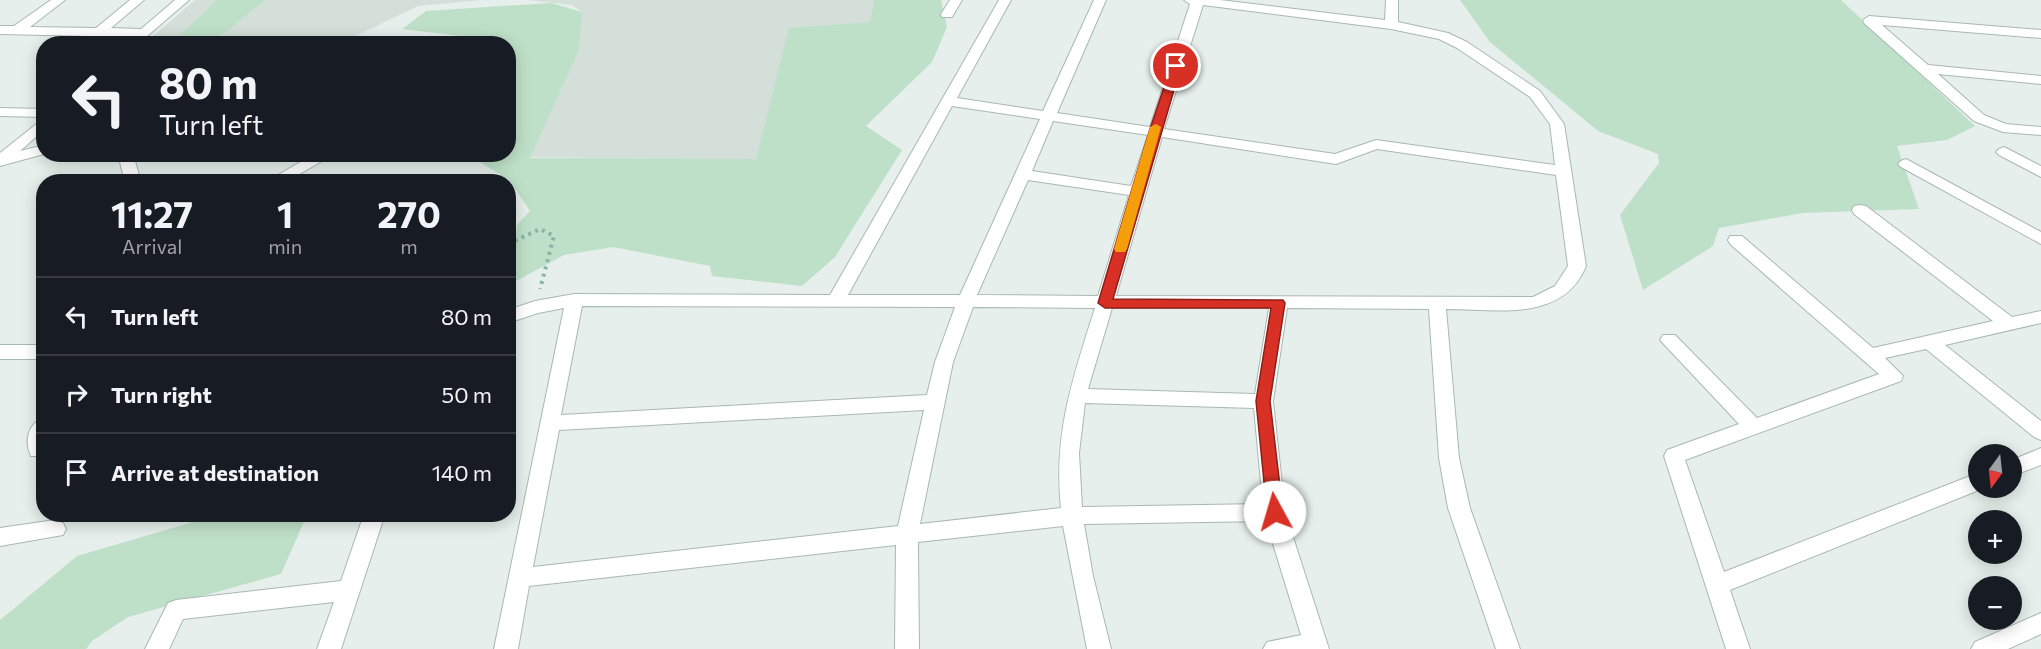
<!DOCTYPE html>
<html lang="en">
<head>
<meta charset="utf-8">
<style>
  body { margin:0; font-family:Commissioner,sans-serif; background:#242831; color:#f1f3f6; height:100vh; display:flex; flex-direction:column; font-size:22px; white-space:nowrap }
  * { box-sizing:border-box; margin:0 }
  p { font-size:20px; color:#9ea1a6 }
  .icon { flex:none; width:33px; height:33px; fill:none; stroke:currentColor; stroke-width:2; stroke-linecap:round; stroke-linejoin:round }
  .map { position:relative; flex:1; overflow:hidden }
  .side { position:absolute; left:36px; top:174px; width:480px; height:348px; display:flex; flex-direction:column; background:#171b24; border-radius:24px; box-shadow:0 3px 15px #0003 }
  .side>* { flex:none }
  .top-card { position:absolute; left:36px; top:36px; width:480px; height:126px; border-radius:24px; box-shadow:0 3px 15px #0003; background:#171b24; color:#f1f3f6; overflow:hidden }
  .needle { width:39px; rotate:195deg }
  .fabs { position:absolute; left:1968px; top:444px; display:grid; gap:12px }
  .fabs a { display:grid; place-items:center; width:54px; height:54px; border-radius:50%; background:#171b24; box-shadow:0 3px 15px #0003; font-size:30px }
  .pin { position:absolute; display:grid; place-items:center; width:51px; height:51px; color:#fff; margin:-26px; border:3px solid #fff; border-radius:50%; box-shadow:0 2px 6px #0007 }
  .me { position:absolute; width:66px; margin:-33px; rotate:354deg; stroke-linejoin:round; filter:drop-shadow(0 0 4px #0008) }
  .turn { display:flex; align-items:center; gap:21px; height:126px; padding:0 24px; font-size:27px }
  .turn .icon { width:78px; height:78px; stroke-width:2.5 }
  .turn b { display:block; font-size:42px; line-height:51px }
  .eta { display:flex; justify-content:space-evenly; align-items:center; height:102px; text-align:center }
  .eta b { font-size:36px; font-weight:700; line-height:42px }
  ul { padding:0; list-style:none }
  li { display:flex; align-items:center; gap:18px; height:78px; padding:0 24px; border-top:2px solid #363941 }
  li div { flex:1 }
  li b { display:block; font-size:22px }
  li em { font-style:normal }
  .map>svg:first-child { display:block }
  .built { fill:#d4dfda }
  .green { fill:#bfe0c8 }
  .lines { fill:none; stroke-linecap:round; stroke-linejoin:round }
  .minor-casing { stroke:#a8b8b2; stroke-width:2 }
  .path { stroke:#86b3a5; stroke-width:4; stroke-dasharray:3 4.5; stroke-linecap:butt }
  .minor { fill:#fff; fill-rule:evenodd }
  .route { fill:#d93025; stroke:#8d1f18; stroke-width:1.5 }
  .slow { fill:#f59e0b }
</style>
</head>
<body>
<div class="map">
<svg width="2041" height="649" viewBox="0 0 2041 649">
  <rect width="100%" height="100%" fill="#e6efeb"/>
  <path class="built" d="M 195,0 L 482,0 L 418,6 L 341,43 L 144,44 Z
    M 527,0 L 874,0 L 870,22 L 780,160 L 512,157 L 582,12 L 572,5 Z"/>
  <path class="green" d="M 217,0 L 265,0 L 212,43 L 172,43 Z
    M 874,0 L 941,0 L 947,27 L 932,62 L 866,126 L 902,150 L 835,257 L 802,286 L 712,276 L 710,266 L 613,247 L 564,255 L 509,285 L 509,264 L 514,260 L 517,225 L 530,211 L 509,180 L 473,158 L 475,155 L 508,154 L 508,44 L 472,43 L 477,38 L 402,29 L 426,11 L 551,3 L 582,12 L 579,50 L 530,158 L 756,159 L 789,28 L 870,22 Z
    M 1460,0 L 1841,0 L 1975,126 L 1947,140 L 1897,146 L 1919,209 L 1803,213 L 1719,228 L 1713,246 L 1643,290 L 1620,215 L 1659,163 L 1658,154 L 1598,131 L 1490,42 Z
    M 200,515 L 307,515 L 281,574 L 128,617 L 92,641 L 86,649 L 0,649 L 0,620 L 77,556 L 193,522 Z"/>
  <g class="lines">
    <defs>
      <path id="minor" d="M 51,0 L 65,0 L 30,27 L 96,28 L 130,0 L 144,0 L 111,28 L 141,29 L 175,0 L 189,0 L 138,44 L 131,43 L 129,40 L 132,37 L 0,34 L 0,26 L 14,26 Z
        M 950,0 L 962,0 L 952,17 L 942,17 L 941,14 Z
        M 999,0 L 1011,0 L 957,98 L 1043,111 L 1094,0 L 1106,0 L 1057,113 L 1150,127 L 1190,4 L 1184,0 L 1220,0 L 1385,20 L 1386,0 L 1398,0 L 1398,22 L 1448,33 L 1467,42 L 1540,91 L 1564,124 L 1586,266 C 1563,323 1496,309 1446,309 L 1459,458 L 1470,508 L 1520,649 L 1496,649 L 1448,508 L 1439,458 L 1429,309 L 1287,308 L 1273,401 L 1285,512 L 1329,649 L 1263,649 L 1267,642 L 1301,635 L 1266,521 L 1084,524 L 1093,576 L 1111,649 L 1087,649 L 1063,526 L 918,542 L 919,649 L 895,649 L 896,545 L 529,586 L 518,649 L 494,649 L 564,308 L 538,313 L 508,323 L 508,310 L 535,301 L 574,294 L 830,295 ZM 1203,5 L 1391,29 L 1439,39 L 1457,48 L 1530,97 L 1550,124 L 1555,165 L 1376,140 L 1335,154 L 1164,129 ZM 952,106 L 1040,119 L 960,295 L 848,295 ZM 1053,121 L 1148,135 L 1131,186 L 1032,171 ZM 1162,137 L 1336,164 L 1377,149 L 1556,175 L 1568,266 L 1555,286 L 1533,297 L 1116,296 ZM 1028,180 L 1129,195 L 1098,296 L 977,295 ZM 582,306 L 955,307 L 935,362 L 927,395 L 561,415 ZM 973,307 L 1095,308 C 1073,377 1053,434 1061,508 L 920,524 L 953,362 ZM 1112,308 L 1269,308 L 1255,394 L 1088,389 ZM 1085,403 L 1254,408 L 1263,504 L 1082,507 L 1079,453 ZM 924,410 L 898,526 L 533,567 L 559,430 Z
        M 1869,16 L 2041,30 L 2041,38 L 1882,25 L 1928,65 L 2041,76 L 2041,84 L 1938,74 L 1984,115 L 2006,124 L 2041,127 L 2041,135 L 2003,132 L 1974,121 L 1864,23 L 1863,20 Z
        M 0,108 L 44,109 L 44,117 L 0,116 Z
        M 44,118 L 44,130 L 20,151 L 44,145 L 44,154 L 0,166 L 0,153 Z
        M 2004,147 L 2041,166 L 2041,177 L 1999,155 L 1996,152 L 1999,149 Z
        M 118,154 L 133,154 L 141,182 L 125,182 Z
        M 314,154 L 334,154 L 286,182 L 266,182 Z
        M 1906,159 L 2041,232 L 2041,244 L 1901,167 L 1898,164 L 1901,161 Z
        M 1860,205 L 1866,206 L 2012,317 L 2041,311 L 2041,323 L 1945,345 L 2041,421 L 2041,440 L 2034,437 L 1926,349 L 1885,358 L 1903,376 L 1901,381 L 1685,460 L 1724,572 L 1978,473 L 1978,488 L 1984,488 L 1730,590 L 1750,649 L 1726,649 L 1664,456 L 1667,450 L 1739,424 L 1660,340 L 1663,335 L 1675,335 L 1757,418 L 1879,374 L 1730,244 L 1728,240 L 1730,236 L 1742,236 L 1873,348 L 1993,321 L 1854,214 L 1852,210 L 1854,206 Z
        M 0,345 L 44,345 L 44,359 L 0,359 Z
        M 44,418 L 44,456 L 31,456 C 24,442 28,422 44,418 Z
        M 2041,448 L 2041,465 L 2012,476 L 2012,460 Z
        M 364,514 L 385,514 L 341,649 L 317,649 L 334,602 L 183,619 L 169,649 L 145,649 L 168,603 L 176,600 L 341,581 Z
        M 55,520 L 63,523 L 66,529 L 63,535 L 0,546 L 0,528 Z
        M 2041,613 L 2041,634 L 2008,649 L 1971,649 L 1975,642 Z"/>
    </defs>
    <use href="#minor" class="minor-casing"/>
    <path class="path" d="M 508,244 L 540,229 L 554,236 L 540,289"/>
    <use href="#minor" class="minor"/>
  </g>
  <path class="route" d="M 1176,63 L 1181,66 L 1113,299 L 1283,300 L 1285,303 L 1270,401 L 1283,512 L 1275,519 L 1267,512 L 1256,401 L 1271,308 L 1105,308 L 1098,303 L 1149,132 L 1171,66 Z"/>
  <path class="slow" d="M 1156,124 L 1161,127 L 1127,249 L 1125,252 L 1116,252 L 1114,249 L 1150,127 Z"/>
</svg>
<div class="fabs">
<a><svg class="needle" viewBox="-14 -14 28 28"><path d="M0-13l5 13h-10z" fill="#e53935"/><path d="M0 13l5-13h-10z" fill="#9ea1a6"/></svg></a>
<a>+</a>
<a>−</a>
</div>
<div class="pin" style="left:1176px;top:66px;background:#d93025"><svg class="icon" aria-label="arrive" viewBox="0 0 24 24"><path d="M6 21V4h12l-3 4 3 4H6"/></svg></div>
<svg class="me" style="left:1275px;top:512px" viewBox="-20 -20 40 40"><circle r="19" fill="#fff"/><path d="M0-13L10 11 0 6-10 11z" fill="#d93025"/></svg>
<div class="top-card">
<div class="turn"><svg class="icon" aria-label="left" viewBox="0 0 24 24"><path d="M17 20v-9H6M10 6l-5 5 5 5"/></svg><div><b>80 m</b>Turn left</div></div>
</div>
<section class="side">
<div class="eta">
<div><b>11:27</b><p>Arrival</p></div>
<div><b>1</b><p>min</p></div>
<div><b>270</b><p>m</p></div>
</div>
<ul>
<li><svg class="icon" aria-label="left" viewBox="0 0 24 24"><path d="M17 20v-9H6M10 6l-5 5 5 5"/></svg><div><b>Turn left</b></div><em>80 m</em></li>
<li><svg class="icon" aria-label="right" viewBox="0 0 24 24"><path d="M7 20v-9h11M14 6l5 5-5 5"/></svg><div><b>Turn right</b></div><em>50 m</em></li>
<li><svg class="icon" aria-label="arrive" viewBox="0 0 24 24"><path d="M6 21V4h12l-3 4 3 4H6"/></svg><div><b>Arrive at destination</b></div><em>140 m</em></li>
</ul>
</section>
</div>
</body>
</html>
